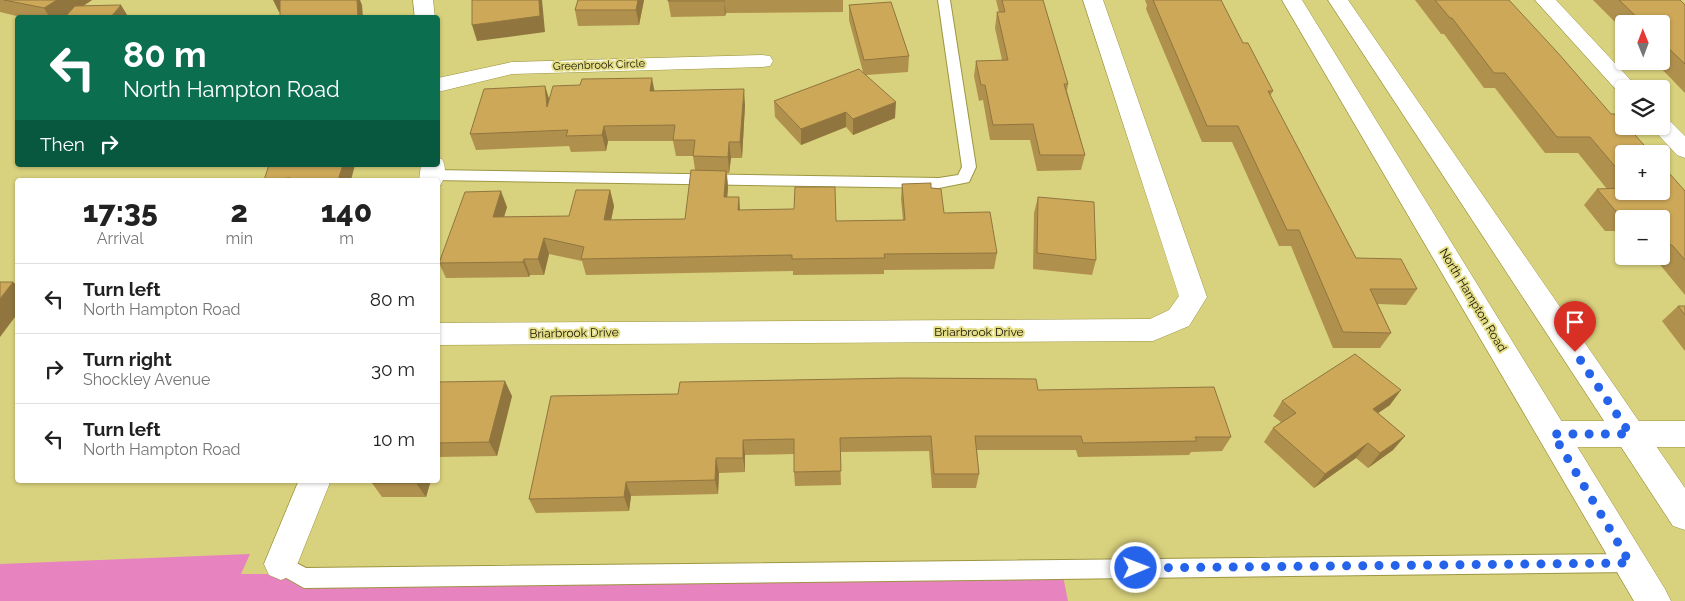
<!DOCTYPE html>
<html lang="en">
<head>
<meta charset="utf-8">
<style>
  body { margin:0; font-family:Raleway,sans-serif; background:#f2f2f2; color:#222; height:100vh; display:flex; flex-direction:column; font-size:19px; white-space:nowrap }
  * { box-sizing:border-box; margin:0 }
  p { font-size:16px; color:#767676 }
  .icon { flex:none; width:28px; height:28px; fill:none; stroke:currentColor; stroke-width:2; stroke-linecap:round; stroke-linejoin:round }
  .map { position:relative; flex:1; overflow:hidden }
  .drawer { position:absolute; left:15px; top:178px; width:425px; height:305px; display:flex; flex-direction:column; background:#fff; border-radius:5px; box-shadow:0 1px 4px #0004 }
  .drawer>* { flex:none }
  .banner { position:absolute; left:15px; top:15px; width:425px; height:152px; border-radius:5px; box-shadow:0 1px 4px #0004; background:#0b6e4f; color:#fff; overflow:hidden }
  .needle { width:32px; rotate:359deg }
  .tools { position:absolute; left:1615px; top:15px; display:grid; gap:10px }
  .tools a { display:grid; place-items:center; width:55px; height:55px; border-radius:5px; background:#fff; box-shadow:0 1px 4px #0004; font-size:25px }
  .pin { position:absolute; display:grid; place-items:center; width:42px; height:42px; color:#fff; margin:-51px -21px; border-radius:50% 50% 50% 0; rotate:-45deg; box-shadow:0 0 5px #0007 }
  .pin .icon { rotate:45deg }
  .me { position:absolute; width:55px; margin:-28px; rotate:89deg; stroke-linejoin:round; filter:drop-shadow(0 0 4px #0008) }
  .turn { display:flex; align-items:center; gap:18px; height:105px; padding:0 25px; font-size:22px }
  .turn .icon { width:65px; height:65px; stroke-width:2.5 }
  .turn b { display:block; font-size:35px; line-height:42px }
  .then { display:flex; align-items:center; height:48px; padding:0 25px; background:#0003; gap:10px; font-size:19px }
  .eta { display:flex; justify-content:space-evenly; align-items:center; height:85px; text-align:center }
  .eta b { font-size:30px; font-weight:800; line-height:35px }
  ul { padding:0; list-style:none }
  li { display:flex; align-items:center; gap:15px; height:70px; padding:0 25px; border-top:1px solid #e0e0e0 }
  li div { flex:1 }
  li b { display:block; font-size:19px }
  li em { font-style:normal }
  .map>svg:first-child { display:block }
  .green { fill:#e783bf }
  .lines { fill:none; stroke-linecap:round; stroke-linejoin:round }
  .service-casing { stroke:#9d9642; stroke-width:2 }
  .minor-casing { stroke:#9d9642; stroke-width:1 }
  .secondary-casing { stroke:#9d9642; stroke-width:1 }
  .service { fill:#fff; fill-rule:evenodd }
  .minor { fill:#fff; fill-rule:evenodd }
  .secondary { fill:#fff; fill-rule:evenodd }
  .wall { fill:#b0904d }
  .shaded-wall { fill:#90763e }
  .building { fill:#cda859; stroke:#90763e }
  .route { stroke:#2563eb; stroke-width:9; stroke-dasharray:0 16.2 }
  .labels { text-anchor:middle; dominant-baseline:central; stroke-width:4; stroke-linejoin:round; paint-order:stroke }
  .far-street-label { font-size:11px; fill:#161300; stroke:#e5de89 }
  .street-label { font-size:12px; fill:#161300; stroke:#e5de89 }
</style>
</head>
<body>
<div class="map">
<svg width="1685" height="601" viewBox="0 0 1685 601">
  <rect width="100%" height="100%" fill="#d8d17d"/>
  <path class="green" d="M 250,554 L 241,574 L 1063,576 L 1068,601 L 0,601 L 0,564 Z"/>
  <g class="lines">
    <defs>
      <path id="service" d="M 938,0 L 950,0 L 976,167 L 969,182 L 939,188 L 433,180 L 428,178 L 426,175 L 428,172 L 433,170 L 939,178 L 958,175 L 962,167 Z
        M 1630,554 L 1637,556 L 1640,563 L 1637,570 L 1630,572 L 304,588 L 274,571 L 271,564 L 274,557 L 281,555 L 306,568 Z"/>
      <path id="minor" d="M 413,0 L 433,0 L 435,18 L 415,18 Z
        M 1083,0 L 1103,0 L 1207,297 L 1189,326 L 1153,341 L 438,345 L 438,323 L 1150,319 L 1169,310 L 1179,296 Z
        M 1535,0 L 1556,0 L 1639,89 L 1624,89 L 1624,95 L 1620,94 Z
        M 762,55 L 770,56 L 773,61 L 770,66 L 762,67 L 512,74 L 438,92 L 438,78 L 512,62 Z
        M 1661,118 L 1669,120 L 1685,136 L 1685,158 L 1677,155 L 1650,126 L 1661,126 Z
        M 438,158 L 442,159 C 447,168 445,178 440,186 L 438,186 L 438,180 L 419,180 L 421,165 L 438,165 Z
        M 1553,421 L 1685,421 L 1685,447 L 1553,447 L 1542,443 L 1538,434 L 1542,425 Z
        M 299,480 L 331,480 L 293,575 L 281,580 L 269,575 L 264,564 Z"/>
      <path id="secondary" d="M 1282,0 L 1302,0 L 1665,589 L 1671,601 L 1634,601 Z
        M 1328,0 L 1348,0 L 1685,488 L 1685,530 L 1673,526 Z"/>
    </defs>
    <use href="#service" class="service-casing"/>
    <use href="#minor" class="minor-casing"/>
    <use href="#secondary" class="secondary-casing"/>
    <use href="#service" class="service"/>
    <use href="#minor" class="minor"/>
    <use href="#secondary" class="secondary"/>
  </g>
  <path class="wall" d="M 0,0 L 92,0 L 83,6 L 129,18 L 25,18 L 0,12 Z
    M 578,0 L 644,0 L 639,25 L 578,26 L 575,10 Z
    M 668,0 L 843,0 L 843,12 L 726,13 L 725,16 L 671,17 Z
    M 996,0 L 1043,0 L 1068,84 L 1067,91 L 1085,155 L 1081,170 L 1037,171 L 1030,140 L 990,140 L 983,100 L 979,101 L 974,76 L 976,61 L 1002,60 L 995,28 L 997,12 L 999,12 Z
    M 1145,0 L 1221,0 L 1243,43 L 1273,91 L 1270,96 L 1356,258 L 1417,289 L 1406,305 L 1378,304 L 1391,333 L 1380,348 L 1333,348 L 1291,246 L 1279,246 L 1232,142 L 1202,142 L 1146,9 L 1147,5 Z
    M 1415,0 L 1509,0 L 1624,154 L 1624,191 L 1685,191 L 1685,295 L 1657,261 L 1650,261 L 1646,256 L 1661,256 L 1661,219 L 1624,219 L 1624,231 L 1605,231 L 1584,205 L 1597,189 L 1607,189 L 1578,153 L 1545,153 L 1495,88 L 1484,88 L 1444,34 L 1441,34 Z
    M 1593,0 L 1680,0 L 1685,5 L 1685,93 L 1654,61 L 1661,61 L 1661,24 L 1624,24 L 1624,31 Z
    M 849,5 L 909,56 L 908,72 L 866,75 L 895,118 L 853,135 L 846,127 L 801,145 L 775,117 L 774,101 L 863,72 L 849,20 Z
    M 545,86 L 549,99 L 655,91 L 745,105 L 742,158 L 731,158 L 729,173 L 727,173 L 728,187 L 727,197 L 739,197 L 740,210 L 836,221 L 903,220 L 901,199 L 902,184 L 931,188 L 944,213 L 997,253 L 994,269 L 884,270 L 884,274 L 793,275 L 793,271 L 586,275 L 582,261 L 549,254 L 544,275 L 530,275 L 529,277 L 446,278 L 439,263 L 507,207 L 504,217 L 569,216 L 610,190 L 614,206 L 611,220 L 685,219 L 695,170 L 693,156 L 676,156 L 673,141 L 608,141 L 606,151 L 571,152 L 569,146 L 476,150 L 470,134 Z
    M 1038,197 L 1096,260 L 1092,275 L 1033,269 L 1034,213 Z
    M 1678,306 L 1685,306 L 1685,351 L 1662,321 Z
    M 438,382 L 512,396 L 497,456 L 438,457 L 438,459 Z
    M 1038,390 L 1231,437 L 1222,451 L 1191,452 L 1189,455 L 1078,457 L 1076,450 L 977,450 L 979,474 L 976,488 L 932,488 L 929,451 L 840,452 L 841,485 L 795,486 L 794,472 L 794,454 L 745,455 L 745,472 L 719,473 L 718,494 L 631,496 L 629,511 L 536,513 L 529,499 L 551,396 Z
    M 1282,401 L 1390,405 L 1378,413 L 1405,436 L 1393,450 L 1368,468 L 1356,458 L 1314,488 L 1264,442 L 1273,428 L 1281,422 L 1273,416 Z
    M 373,480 L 431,480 L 426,497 L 382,497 L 372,483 Z"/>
  <path class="shaded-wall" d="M 57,0 L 92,0 L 65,18 L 50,18 L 44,8 Z
    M 273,0 L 282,0 L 287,10 L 279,12 Z
    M 357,0 L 360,0 L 362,5 L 363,18 L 358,18 Z
    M 539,0 L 542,0 L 545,32 L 477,41 L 472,25 Z
    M 638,0 L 644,0 L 639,25 L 636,10 Z
    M 724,0 L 726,13 L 725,16 Z
    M 121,5 L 129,18 L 110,18 Z
    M 652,78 L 655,94 L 650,91 Z
    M 545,86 L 550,102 L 547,107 Z
    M 744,89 L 745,105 L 742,158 L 740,142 Z
    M 896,102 L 895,118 L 853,135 L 853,119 Z
    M 846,112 L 846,127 L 801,145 L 801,129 Z
    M 604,126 L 608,141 L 606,151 L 602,135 Z
    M 729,142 L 731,158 L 729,173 L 728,157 Z
    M 343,165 L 355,165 L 351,180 L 338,180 Z
    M 726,171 L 728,187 L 726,213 L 724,197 Z
    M 610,190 L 614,206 L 608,235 L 604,220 Z
    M 501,191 L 507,207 L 499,233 L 493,217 Z
    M 739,197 L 740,213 L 738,210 Z
    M 544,238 L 549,254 L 544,275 L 538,259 Z
    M 524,259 L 530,275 L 529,277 L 523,262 Z
    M 13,282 L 18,286 L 18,313 L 0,337 L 0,299 Z
    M 505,381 L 512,396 L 497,456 L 489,442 Z
    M 1401,390 L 1390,405 L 1362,424 L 1373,409 Z
    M 1405,436 L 1393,450 L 1368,468 L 1380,453 Z
    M 743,440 L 745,455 L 745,472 L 743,458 Z
    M 1368,443 L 1356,458 L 1314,488 L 1325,474 Z
    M 716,458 L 719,473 L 718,494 L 715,480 Z
    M 417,480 L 431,480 L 426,497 L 416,483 Z
    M 626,482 L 631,496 L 629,511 L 624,497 Z"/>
  <path class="building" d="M 4,0 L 57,0 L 44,8 Z
    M 280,0 L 357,0 L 358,18 L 288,18 L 289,17 L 280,18 Z
    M 472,0 L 539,0 L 540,16 L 472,25 Z
    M 578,0 L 638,0 L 636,10 L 575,10 Z
    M 668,0 L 724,0 L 724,1 L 668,1 Z
    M 1002,0 L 1043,0 L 1068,84 L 1064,84 L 1085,155 L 1040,155 L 1033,124 L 993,125 L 985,85 L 981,85 L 976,61 L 1008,60 L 997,12 L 1005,12 Z
    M 1153,0 L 1221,0 L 1243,43 L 1248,43 L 1273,91 L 1268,91 L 1356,258 L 1401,259 L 1417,289 L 1370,289 L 1391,333 L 1343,332 L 1299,230 L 1287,230 L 1238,126 L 1207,126 Z
    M 1435,0 L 1509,0 L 1558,53 L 1611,114 L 1616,114 L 1624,122 L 1624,126 L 1627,126 L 1652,154 L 1624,154 L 1624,177 L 1590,137 L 1557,137 L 1505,73 L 1494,73 L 1452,18 L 1450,18 Z
    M 1619,0 L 1680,0 L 1685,5 L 1685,64 L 1661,41 L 1661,24 L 1644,24 Z
    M 891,2 L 909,56 L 864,60 L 849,5 Z
    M 121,5 L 110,18 L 64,18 L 75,6 Z
    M 859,69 L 896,102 L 853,119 L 846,112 L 801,129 L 774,101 Z
    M 652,78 L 650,91 L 744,89 L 740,142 L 729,142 L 728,157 L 693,156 L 695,140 L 673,140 L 675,125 L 604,126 L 602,135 L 566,136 L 568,130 L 470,134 L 484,89 L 545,86 L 547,107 L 553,86 L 580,85 L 582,79 Z
    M 1661,164 L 1685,191 L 1685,260 L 1672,245 L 1665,245 L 1661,241 L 1661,219 L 1643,219 L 1640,215 L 1619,215 L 1597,189 L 1624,188 L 1624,191 L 1661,191 Z
    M 269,165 L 343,165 L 338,180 L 290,180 L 290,178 L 264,180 Z
    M 691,170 L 726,171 L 724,197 L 739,197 L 738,210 L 794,209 L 795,187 L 835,187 L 836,221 L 905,220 L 902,184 L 931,183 L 931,188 L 941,189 L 944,213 L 990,212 L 997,253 L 884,254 L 885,258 L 792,259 L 792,255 L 581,259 L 584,247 L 544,238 L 538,259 L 524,259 L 523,262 L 439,263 L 465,192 L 501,191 L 493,217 L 569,216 L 576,190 L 610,190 L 604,220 L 685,219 Z
    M 1038,197 L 1094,202 L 1096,260 L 1037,253 Z
    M 0,282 L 13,282 L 0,299 Z
    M 1678,306 L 1685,306 L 1685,315 Z
    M 1355,354 L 1401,390 L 1373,409 L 1405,436 L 1380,453 L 1368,443 L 1325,474 L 1273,428 L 1296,413 L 1282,401 Z
    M 902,378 L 1036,379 L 1038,390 L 1214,387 L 1231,437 L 1195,437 L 1197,441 L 1083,443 L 1081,436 L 975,436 L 979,474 L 934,474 L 931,436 L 840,438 L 841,471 L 794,472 L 794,439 L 743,440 L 743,458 L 716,458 L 715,480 L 626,482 L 624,497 L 529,499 L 551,396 L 678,394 L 680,382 Z
    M 505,381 L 489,442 L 438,443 L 438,382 Z
    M 373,480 L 417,480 L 416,483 L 372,483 Z"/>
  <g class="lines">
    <path class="route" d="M 1136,568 L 1630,563 L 1553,434 L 1630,434 L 1575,352"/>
  </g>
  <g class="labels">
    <g class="far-street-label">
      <text transform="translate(599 65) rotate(-2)">Greenbrook Circle</text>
    </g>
    <g class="street-label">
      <text transform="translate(1473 300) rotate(59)">North Hampton Road</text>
      <text x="979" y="332">Briarbrook Drive</text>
      <text transform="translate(574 333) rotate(-1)">Briarbrook Drive</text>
    </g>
  </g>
</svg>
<div class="tools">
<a><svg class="needle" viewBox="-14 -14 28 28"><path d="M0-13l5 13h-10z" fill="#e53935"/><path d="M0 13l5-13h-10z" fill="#767676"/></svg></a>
<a><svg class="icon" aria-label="layers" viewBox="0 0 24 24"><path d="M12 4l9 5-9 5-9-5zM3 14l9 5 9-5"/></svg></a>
<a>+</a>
<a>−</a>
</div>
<div class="pin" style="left:1575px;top:352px;background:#d93025"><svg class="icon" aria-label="arrive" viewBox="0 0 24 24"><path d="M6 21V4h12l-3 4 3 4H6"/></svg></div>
<svg class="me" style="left:1136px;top:568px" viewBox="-20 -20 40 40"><circle r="17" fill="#2563eb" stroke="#fff" stroke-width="3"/><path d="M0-11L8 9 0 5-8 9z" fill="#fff"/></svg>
<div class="banner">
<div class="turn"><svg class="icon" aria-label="left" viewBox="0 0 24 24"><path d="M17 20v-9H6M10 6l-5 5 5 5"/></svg><div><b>80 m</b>North Hampton Road</div></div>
<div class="then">Then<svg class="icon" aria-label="right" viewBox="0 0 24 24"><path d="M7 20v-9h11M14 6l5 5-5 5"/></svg></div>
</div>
<section class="drawer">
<div class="eta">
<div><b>17:35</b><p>Arrival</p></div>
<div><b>2</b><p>min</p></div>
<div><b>140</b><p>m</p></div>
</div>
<ul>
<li><svg class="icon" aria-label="left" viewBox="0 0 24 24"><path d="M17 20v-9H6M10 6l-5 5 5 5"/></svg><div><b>Turn left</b><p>North Hampton Road</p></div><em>80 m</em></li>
<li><svg class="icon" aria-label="right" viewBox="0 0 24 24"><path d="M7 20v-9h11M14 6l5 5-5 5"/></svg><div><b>Turn right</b><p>Shockley Avenue</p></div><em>30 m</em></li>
<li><svg class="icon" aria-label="left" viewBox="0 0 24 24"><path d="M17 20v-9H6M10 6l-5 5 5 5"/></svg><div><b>Turn left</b><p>North Hampton Road</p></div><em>10 m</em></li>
</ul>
</section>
</div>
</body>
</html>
